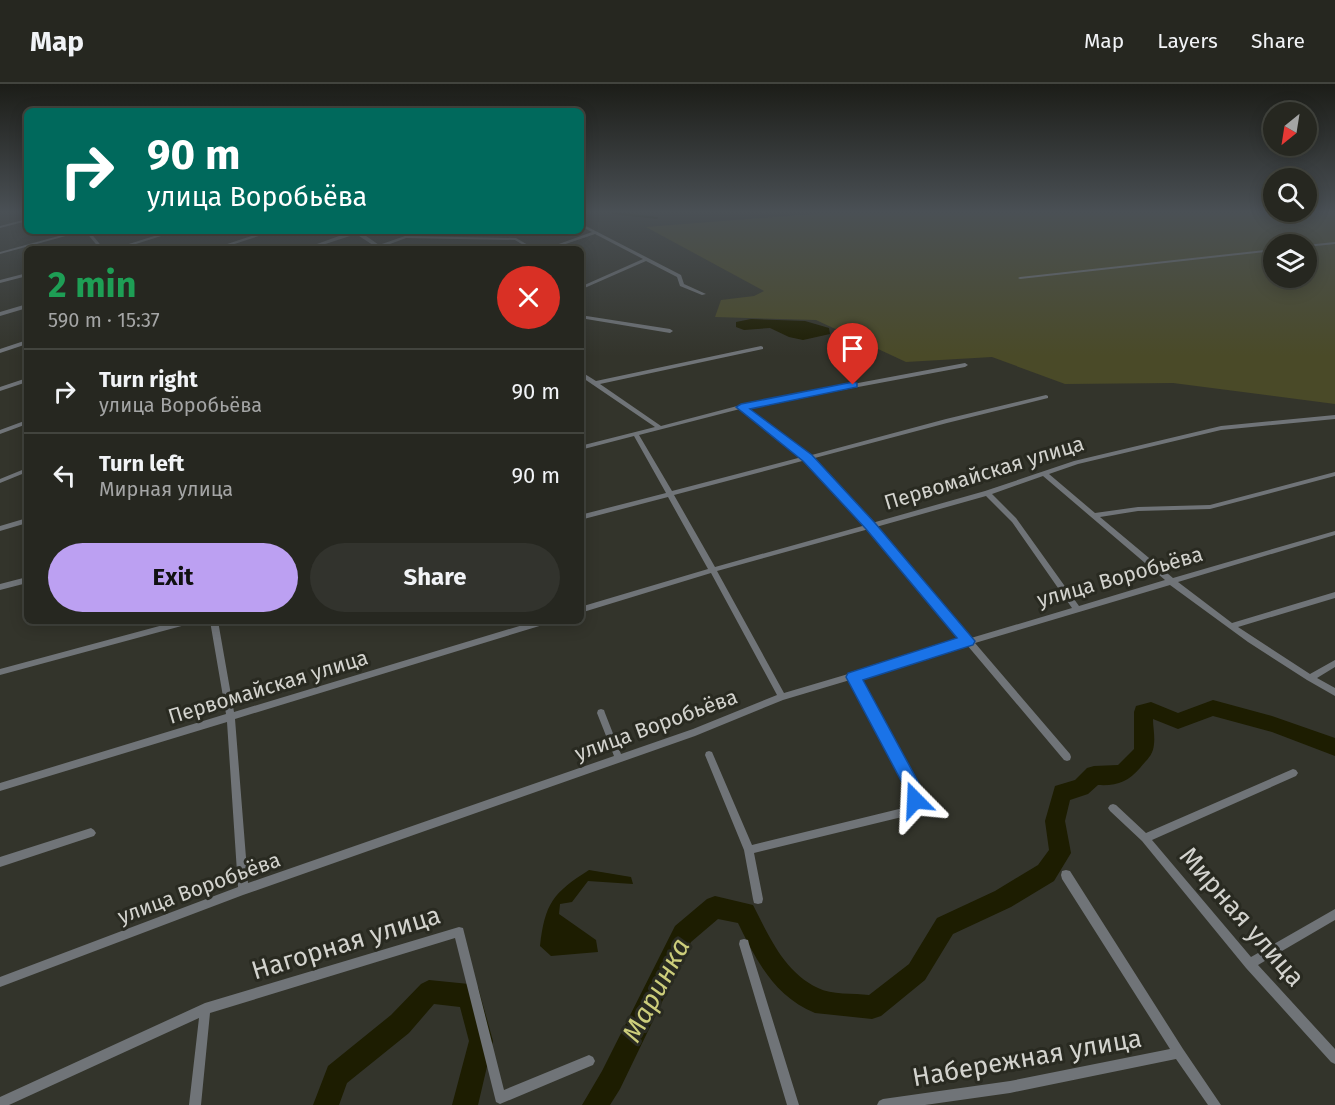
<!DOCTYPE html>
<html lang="en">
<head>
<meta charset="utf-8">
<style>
  body { margin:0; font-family:"Fira Sans",sans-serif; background:#32332d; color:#f1f3f6; height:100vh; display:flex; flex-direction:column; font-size:22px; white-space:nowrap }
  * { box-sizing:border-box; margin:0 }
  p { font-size:20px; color:#a4a5a5 }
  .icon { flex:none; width:33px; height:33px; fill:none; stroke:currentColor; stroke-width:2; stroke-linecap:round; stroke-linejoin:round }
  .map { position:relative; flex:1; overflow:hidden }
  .drawer { position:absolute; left:24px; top:162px; width:560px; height:378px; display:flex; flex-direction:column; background:#262720; border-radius:9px; box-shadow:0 3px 15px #0003,0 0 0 2px #42443e }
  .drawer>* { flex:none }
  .guide { position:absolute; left:24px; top:24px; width:560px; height:126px; border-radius:9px; box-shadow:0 3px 15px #0003,0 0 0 2px #42443e; background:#00695c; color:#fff; overflow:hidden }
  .needle { width:39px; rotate:210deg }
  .tools { position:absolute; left:1263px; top:18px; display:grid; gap:12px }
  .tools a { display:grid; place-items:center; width:54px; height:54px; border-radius:50%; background:#262720; box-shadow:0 3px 15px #0003,0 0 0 2px #42443e; font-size:30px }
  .pin { position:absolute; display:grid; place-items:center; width:51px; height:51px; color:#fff; margin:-62px -26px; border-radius:50% 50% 50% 0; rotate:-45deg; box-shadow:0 0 6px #0007 }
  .pin .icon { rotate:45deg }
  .me { position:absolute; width:66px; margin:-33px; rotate:339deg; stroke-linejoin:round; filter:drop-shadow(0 0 4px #0008) }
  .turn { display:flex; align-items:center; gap:21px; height:126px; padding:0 24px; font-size:27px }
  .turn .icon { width:78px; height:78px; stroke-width:2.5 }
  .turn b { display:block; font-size:42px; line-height:51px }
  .round { display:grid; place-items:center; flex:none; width:63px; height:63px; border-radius:32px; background:#32332d }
  .head { display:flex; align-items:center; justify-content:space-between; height:102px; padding:0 24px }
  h1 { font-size:36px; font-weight:700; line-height:45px; color:#1e9e55 }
  .cta { display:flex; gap:12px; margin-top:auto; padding:12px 24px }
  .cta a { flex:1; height:69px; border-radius:36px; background:#bca0f2; color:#111; font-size:24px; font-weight:700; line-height:69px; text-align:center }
  .cta a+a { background:#32332d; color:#f1f3f6 }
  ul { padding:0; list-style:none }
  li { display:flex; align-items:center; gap:18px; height:84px; padding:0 24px; border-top:2px solid #42443e }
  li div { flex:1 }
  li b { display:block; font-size:22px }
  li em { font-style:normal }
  header { display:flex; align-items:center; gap:36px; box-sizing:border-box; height:84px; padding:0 30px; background:#262720; border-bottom:2px solid #42443e }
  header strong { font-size:28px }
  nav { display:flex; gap:33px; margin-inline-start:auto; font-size:21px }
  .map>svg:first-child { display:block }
  .green { fill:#4a4a28; fill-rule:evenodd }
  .water { fill:#1d1d01 }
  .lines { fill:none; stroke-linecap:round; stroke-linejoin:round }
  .stream { stroke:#1d1d01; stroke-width:2 }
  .river { fill:#1d1d01; fill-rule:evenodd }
  .minor { fill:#707478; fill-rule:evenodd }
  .route { fill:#1a73e8; stroke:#114b97; stroke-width:1.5 }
  .labels { text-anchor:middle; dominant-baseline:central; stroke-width:6; stroke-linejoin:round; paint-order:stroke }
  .street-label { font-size:21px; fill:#d3d3ce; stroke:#292a21 }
  .near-street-label { font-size:26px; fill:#d3d3ce; stroke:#292a21 }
  .near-water-label { font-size:27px; font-style:italic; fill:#cdce7b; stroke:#292a21 }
</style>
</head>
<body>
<header>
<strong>Map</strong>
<nav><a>Map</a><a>Layers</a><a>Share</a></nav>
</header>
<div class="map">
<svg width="1335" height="1021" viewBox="0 0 1335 1021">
  <rect width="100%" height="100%" fill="#33342b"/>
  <path class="green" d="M 826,129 L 1335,129 L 1335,320 L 1173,299 L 1065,300 L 992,273 L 906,278 L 816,236 L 715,233 L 721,216 L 754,212 L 764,207 L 646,143 ZM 1274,160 L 1306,160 L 1306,194 L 1274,194 Z"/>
  <path class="water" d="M 751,235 L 805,237 L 829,244 L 830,250 L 803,256 L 789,253 L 770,244 L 744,246 L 736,243 L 736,238 Z
    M 589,786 L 631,793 L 633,800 L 588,797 L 572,818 L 560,820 L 559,830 L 596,856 L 598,868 L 551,872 L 540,862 C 545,819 553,809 589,786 Z"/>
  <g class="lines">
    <path class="stream" d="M 613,129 L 657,134"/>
    <path class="river" d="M 1213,616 L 1272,632 L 1335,654 L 1335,672 L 1272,648 L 1213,632 L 1178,645 L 1153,635 C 1153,643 1155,652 1154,660 C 1153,672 1147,675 1140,684 C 1128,698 1117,702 1098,701 L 1088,710 L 1070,716 L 1065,737 L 1071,769 L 1054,797 L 1011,823 L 953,850 L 925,896 L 881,932 L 872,935 L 815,929 C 774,912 756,876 738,839 L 718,835 L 691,858 L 620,1005 L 610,1021 L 582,1021 L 602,987 L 675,842 L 707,815 L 715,812 L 753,821 C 769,852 784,888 818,904 C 831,911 854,909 869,911 L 909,880 L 937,834 L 995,807 L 1038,781 L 1049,766 L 1045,737 L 1055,702 L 1075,696 L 1087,684 L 1094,682 L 1118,681 L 1134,665 L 1134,628 L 1136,622 L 1151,618 L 1178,629 Z
      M 429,896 L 469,900 L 478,903 L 493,957 L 478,1021 L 452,1021 L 469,957 L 460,923 L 434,920 L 409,949 L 347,999 L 339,1021 L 313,1021 L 328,982 L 391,931 L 421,900 Z"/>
    <path class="minor" d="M 27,135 L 27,137 L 0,144 L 0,142 Z
      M 580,139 L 681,191 L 684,200 L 706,210 L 702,211 L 680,202 L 677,193 L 646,177 L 580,206 L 580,203 L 643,175 L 595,150 L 551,165 L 545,165 L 592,148 L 580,142 Z
      M 77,147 L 84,147 L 0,170 L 0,168 Z
      M 85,147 L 89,147 L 104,165 L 100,165 Z
      M 170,147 L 177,147 L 120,165 L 113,165 Z
      M 267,147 L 274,147 L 219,165 L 212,165 Z
      M 353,147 L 359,147 L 379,161 L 405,152 L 516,154 L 535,165 L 530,165 L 515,156 L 406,154 L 382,163 L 384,165 L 379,165 L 356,150 L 310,165 L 303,165 Z
      M 1335,158 L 1335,160 L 1306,163 L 1306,161 Z
      M 1274,165 L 1274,167 L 1020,195 L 1018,194 L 1020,193 Z
      M 27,189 L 27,192 L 0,199 L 0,196 Z
      M 27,220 L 27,224 L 0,232 L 0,228 Z
      M 580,231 L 670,245 L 673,247 L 670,249 L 580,234 Z
      M 27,256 L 27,260 L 0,269 L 0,265 Z
      M 761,262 L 763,263 L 763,265 L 600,300 L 661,342 L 741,321 L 965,279 L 968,281 L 965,283 L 746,324 L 808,372 L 946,335 L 1046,311 L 1048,312 L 1048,314 L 947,339 L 811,375 L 872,439 L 985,407 L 1074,377 L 1221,342 L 1335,331 L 1335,335 L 1221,346 L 1078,380 L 1049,390 L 1095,429 L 1138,423 L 1210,421 L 1335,388 L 1335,392 L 1210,425 L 1138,427 L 1100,433 L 1173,494 L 1335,447 L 1335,451 L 1178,498 L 1232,539 L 1335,508 L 1335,514 L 1238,543 L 1310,590 L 1335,576 L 1335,583 L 1317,594 L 1335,604 L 1335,612 L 1307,596 L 1248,558 L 1170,501 L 975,559 L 1070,670 L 1071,673 L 1070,676 L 1067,677 L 1064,676 L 967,561 L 858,594 L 917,702 C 922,718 916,725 902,733 L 754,769 L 763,815 L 762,819 L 758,820 L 754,819 L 753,815 L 744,766 L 705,671 L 706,668 L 709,667 L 712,668 L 752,761 L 899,725 L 910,714 L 909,706 L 850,596 L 783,616 L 695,652 L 243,811 L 0,903 L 0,893 L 238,803 L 227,638 L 0,707 L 0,699 L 226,630 L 210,537 L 218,537 L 234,628 L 536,537 L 550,537 L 549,539 L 546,540 L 235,635 L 248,799 L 614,672 L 597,629 L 598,626 L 601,625 L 604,626 L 605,629 L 621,670 L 693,645 L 777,611 L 711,489 L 580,529 L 580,523 L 708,485 L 668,413 L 580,436 L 580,431 L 666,409 L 634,352 L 580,366 L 580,362 L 655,343 L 580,292 L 580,287 L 596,297 ZM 740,325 L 802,373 L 672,407 L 639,351 ZM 806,376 L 866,441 L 715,483 L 674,411 ZM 1043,392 L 1165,496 L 1079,522 L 1016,434 L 992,410 ZM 986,412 L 1012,438 L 1072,524 L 971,554 L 876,443 ZM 869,445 L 963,556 L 784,609 L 717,487 Z
      M 27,294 L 27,298 L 0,307 L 0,303 Z
      M 27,336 L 27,340 L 0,350 L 0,346 Z
      M 27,384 L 27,388 L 0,399 L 0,395 Z
      M 27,434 L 27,439 L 0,447 L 0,442 Z
      M 27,493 L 27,499 L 0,506 L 0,500 Z
      M 178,537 L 193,537 L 192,539 L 189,540 L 0,591 L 0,585 Z
      M 1293,685 L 1296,686 L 1298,689 L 1296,692 L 1152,756 L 1251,873 L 1335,825 L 1335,836 L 1258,881 L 1335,965 L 1335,980 L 1331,978 L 1246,884 L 1142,757 L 1110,727 L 1108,724 L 1110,721 L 1113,720 L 1116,721 L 1146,749 Z
      M 91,744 L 94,746 L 96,749 L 94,752 L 0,783 L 0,773 Z
      M 1066,786 L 1070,787 L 1183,965 L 1221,1021 L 1208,1021 L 1176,975 L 1010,1009 L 925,1021 L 877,1021 L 879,1017 L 883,1015 L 1010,997 L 1170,965 L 1062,795 L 1061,791 L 1062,787 Z
      M 459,843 L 463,844 L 464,848 L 504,1006 L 589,971 L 593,973 L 595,977 L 593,981 L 500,1020 L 496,1018 L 455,854 L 210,929 L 201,1021 L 189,1021 L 199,934 L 9,1021 L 0,1021 L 0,1013 L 205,919 Z
      M 744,855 L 748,856 L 749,860 L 799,1021 L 787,1021 L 739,860 L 740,856 Z"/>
  </g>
  <linearGradient id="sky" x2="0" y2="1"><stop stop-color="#1c1d18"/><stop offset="0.47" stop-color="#4a5055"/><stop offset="1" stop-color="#4a5055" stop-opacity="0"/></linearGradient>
  <rect width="1335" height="272" fill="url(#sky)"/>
  <path class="route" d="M 853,298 L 857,299 L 857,303 L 750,325 L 812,371 L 875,439 L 975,557 L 973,561 L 863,596 L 922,705 L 924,716 L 921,721 L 915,724 L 909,721 L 906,706 L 846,593 L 848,589 L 957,554 L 866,445 L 803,377 L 736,323 L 741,320 Z"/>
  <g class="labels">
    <g class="street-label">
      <text transform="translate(984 389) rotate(-17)">Первомайская улица</text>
      <text transform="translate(1120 493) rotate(-16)">улица Воробьёва</text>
      <text transform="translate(268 603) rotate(-17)">Первомайская улица</text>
      <text transform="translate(656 641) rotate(-20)">улица Воробьёва</text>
      <text transform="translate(199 804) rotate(-20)">улица Воробьёва</text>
    </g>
    <g class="near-street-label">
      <text transform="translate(1242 833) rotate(49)">Мирная улица</text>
      <text transform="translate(346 859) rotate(-17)">Нагорная улица</text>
      <text transform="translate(1027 974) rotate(-10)">Набережная улица</text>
    </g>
    <g class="near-water-label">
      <text transform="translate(656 906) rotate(-62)">Маринка</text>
    </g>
  </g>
</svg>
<div class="tools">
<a><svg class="needle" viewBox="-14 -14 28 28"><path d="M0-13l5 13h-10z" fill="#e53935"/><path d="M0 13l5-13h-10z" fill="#a4a5a5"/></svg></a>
<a><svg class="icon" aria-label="search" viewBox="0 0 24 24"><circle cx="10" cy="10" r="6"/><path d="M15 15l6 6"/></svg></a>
<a><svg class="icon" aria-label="layers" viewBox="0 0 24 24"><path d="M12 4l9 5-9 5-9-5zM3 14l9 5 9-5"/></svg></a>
</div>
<div class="pin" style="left:853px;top:301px;background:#d93025"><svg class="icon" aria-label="arrive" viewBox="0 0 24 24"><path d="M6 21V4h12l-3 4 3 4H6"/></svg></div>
<svg class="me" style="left:915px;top:716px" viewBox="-20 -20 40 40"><path d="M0-17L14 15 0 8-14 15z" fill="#1a73e8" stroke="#fff" stroke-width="4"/></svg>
<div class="guide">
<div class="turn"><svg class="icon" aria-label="right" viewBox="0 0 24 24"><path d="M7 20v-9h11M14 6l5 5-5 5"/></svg><div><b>90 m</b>улица Воробьёва</div></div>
</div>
<section class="drawer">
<div class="head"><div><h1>2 min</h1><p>590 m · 15:37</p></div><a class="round" style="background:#d93025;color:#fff"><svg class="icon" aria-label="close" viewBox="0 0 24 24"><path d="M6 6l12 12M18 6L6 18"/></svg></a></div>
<ul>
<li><svg class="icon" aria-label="right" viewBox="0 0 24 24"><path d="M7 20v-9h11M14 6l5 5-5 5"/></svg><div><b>Turn right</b><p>улица Воробьёва</p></div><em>90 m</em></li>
<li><svg class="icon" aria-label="left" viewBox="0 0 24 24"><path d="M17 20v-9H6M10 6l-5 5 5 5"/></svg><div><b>Turn left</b><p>Мирная улица</p></div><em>90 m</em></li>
</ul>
<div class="cta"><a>Exit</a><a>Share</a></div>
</section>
</div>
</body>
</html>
